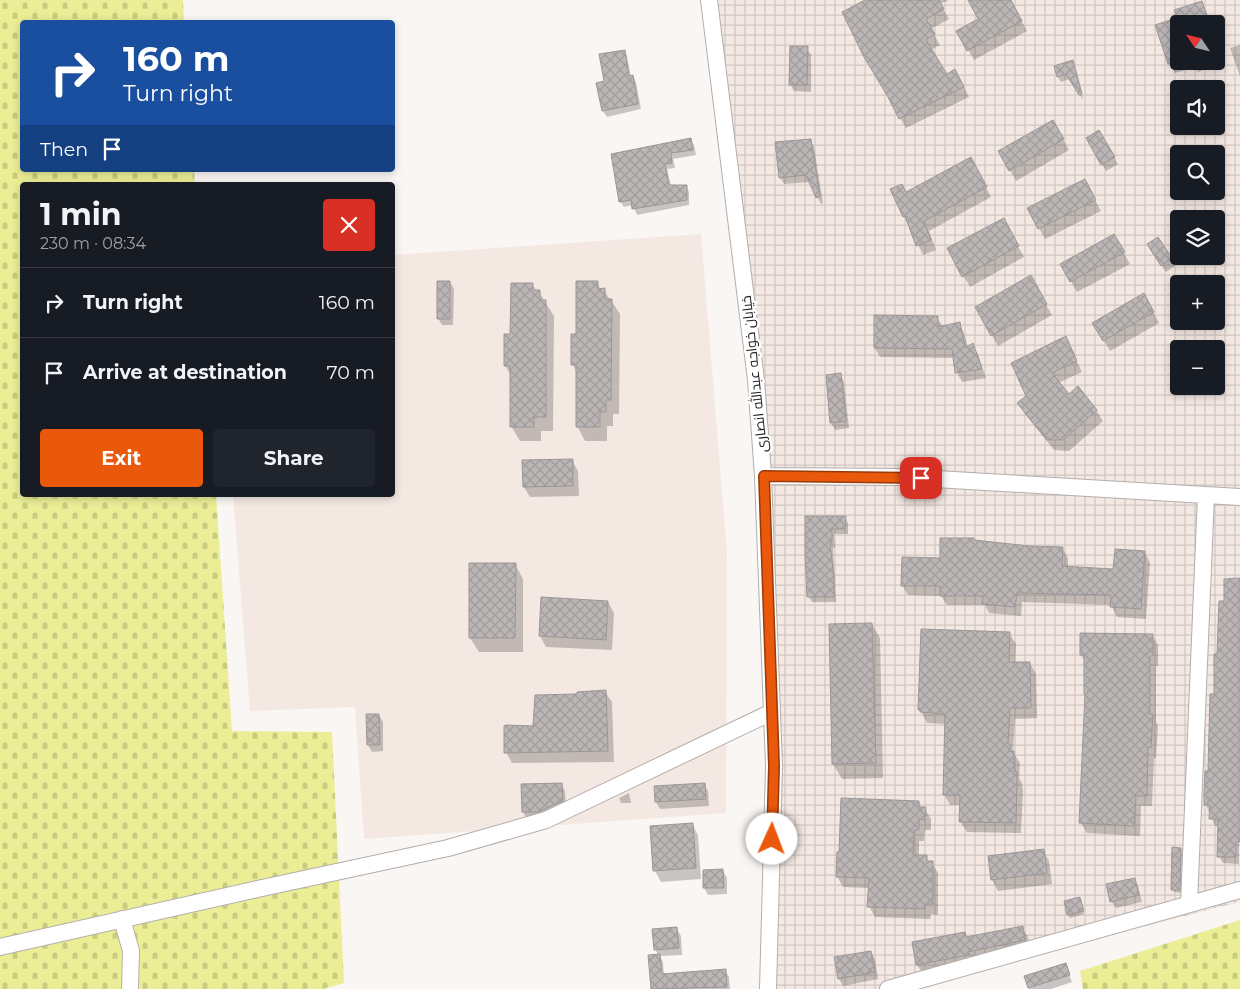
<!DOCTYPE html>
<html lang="en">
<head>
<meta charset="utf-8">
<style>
  body { margin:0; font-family:Montserrat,Cairo,sans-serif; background:#20242c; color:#f1f3f6; height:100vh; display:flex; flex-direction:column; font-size:19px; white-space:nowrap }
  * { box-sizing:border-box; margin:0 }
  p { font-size:16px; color:#9ea1a6 }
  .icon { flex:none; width:28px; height:28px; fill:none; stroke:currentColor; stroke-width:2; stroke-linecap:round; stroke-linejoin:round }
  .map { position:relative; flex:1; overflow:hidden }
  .drawer { position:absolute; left:20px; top:182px; width:375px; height:315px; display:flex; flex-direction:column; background:#171b24; border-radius:5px; box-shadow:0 2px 8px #0003 }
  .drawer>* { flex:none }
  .guide { position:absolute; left:20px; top:20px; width:375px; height:152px; border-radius:5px; box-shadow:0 2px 8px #0003; background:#1a4fa0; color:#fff; overflow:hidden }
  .needle { width:32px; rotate:305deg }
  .controls { position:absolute; left:1170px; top:15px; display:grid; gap:10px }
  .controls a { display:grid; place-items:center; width:55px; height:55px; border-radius:5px; background:#171b24; box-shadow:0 2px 8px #0003; font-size:25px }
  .pin { position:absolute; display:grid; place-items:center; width:42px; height:42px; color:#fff; margin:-21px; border-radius:10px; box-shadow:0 2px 8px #0006 }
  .me { position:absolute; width:55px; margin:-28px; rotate:2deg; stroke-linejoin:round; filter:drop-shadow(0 0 4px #0008) }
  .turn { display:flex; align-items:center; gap:18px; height:105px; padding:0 20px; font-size:22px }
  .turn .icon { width:65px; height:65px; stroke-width:2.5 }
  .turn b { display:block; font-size:35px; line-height:42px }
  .then { display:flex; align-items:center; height:48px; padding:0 20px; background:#0003; gap:10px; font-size:19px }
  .round { display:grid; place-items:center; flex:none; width:52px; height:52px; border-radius:5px; background:#20242c }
  .summary { display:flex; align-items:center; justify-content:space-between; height:85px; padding:0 20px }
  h1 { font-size:30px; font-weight:700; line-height:38px }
  .primary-button { display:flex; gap:10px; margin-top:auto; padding:10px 20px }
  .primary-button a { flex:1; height:58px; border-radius:5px; background:#ea580c; color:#fff; font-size:20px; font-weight:700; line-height:58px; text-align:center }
  .primary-button a+a { background:#20242c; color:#f1f3f6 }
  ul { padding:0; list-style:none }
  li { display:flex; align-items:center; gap:15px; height:70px; padding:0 20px; border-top:1px solid #363941 }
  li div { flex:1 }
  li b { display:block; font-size:19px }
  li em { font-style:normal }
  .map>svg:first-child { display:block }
  .built { fill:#f4e8e2 }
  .industrial { fill:url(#industrial-grid); fill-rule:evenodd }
  .cemetery { fill:url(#cemetery-stones) }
  .shadow { fill:#0003 }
  .building { fill:url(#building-cross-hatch); stroke:#9c9797 }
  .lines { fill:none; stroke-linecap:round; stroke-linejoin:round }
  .minor-casing { stroke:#b3aeac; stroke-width:18 }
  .minor { stroke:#fff; stroke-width:16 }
  .route-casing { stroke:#983908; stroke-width:12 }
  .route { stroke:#ea580c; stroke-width:9 }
  .labels { text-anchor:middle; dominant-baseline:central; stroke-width:5; stroke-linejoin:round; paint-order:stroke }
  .street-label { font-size:14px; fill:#222020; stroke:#fff }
</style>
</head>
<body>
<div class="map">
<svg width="1240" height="989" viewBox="0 0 1240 989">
  <defs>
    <pattern id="industrial-grid" width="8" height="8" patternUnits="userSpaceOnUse" patternTransform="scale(1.25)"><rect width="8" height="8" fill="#f4e8e2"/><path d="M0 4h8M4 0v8" fill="none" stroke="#d1c7c2"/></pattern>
    <pattern id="cemetery-stones" width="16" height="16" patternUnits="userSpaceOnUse" patternTransform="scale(1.25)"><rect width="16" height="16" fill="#ebee95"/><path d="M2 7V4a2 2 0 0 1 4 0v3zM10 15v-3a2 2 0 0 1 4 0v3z" fill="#c9cc80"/></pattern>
    <pattern id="building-cross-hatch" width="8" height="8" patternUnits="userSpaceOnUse" patternTransform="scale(1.25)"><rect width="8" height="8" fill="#bbb6b5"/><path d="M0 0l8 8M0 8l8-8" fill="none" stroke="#a09c9b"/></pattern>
  </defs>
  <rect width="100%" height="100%" fill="#faf6f4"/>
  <path class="built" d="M 701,234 L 727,552 L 726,813 L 364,839 L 355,707 L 250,711 L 233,495 L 392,495 L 393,255 Z"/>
  <path class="industrial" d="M 709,0 L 1240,0 L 1240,902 L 900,989 L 768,989 L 767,539 ZM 1179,24 L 1216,24 L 1216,61 L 1179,61 ZM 1179,89 L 1216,89 L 1216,126 L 1179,126 ZM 1179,154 L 1216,154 L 1216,191 L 1179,191 ZM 1179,219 L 1216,219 L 1216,256 L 1179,256 ZM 1179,284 L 1216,284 L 1216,321 L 1179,321 ZM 1179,349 L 1216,349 L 1216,386 L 1179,386 Z"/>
  <path class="cemetery" d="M 0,0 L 183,0 L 184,22 L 22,22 L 22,170 L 194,170 L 195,185 L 22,185 L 22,495 L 216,495 L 232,731 L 332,732 L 344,983 L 323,989 L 0,989 Z
    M 1240,920 L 1240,989 L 1083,989 L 1080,971 Z"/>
  <path class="shadow" d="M 869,0 L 949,0 L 940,4 L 949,19 L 931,29 L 940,45 L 931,50 L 946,75 L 961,81 L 969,97 L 906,128 L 900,118 Z
    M 970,0 L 1001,0 L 1011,2 L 1027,31 L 974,60 L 958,32 L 980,20 Z
    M 1202,2 L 1211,24 L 1179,24 L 1179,61 L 1216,61 L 1216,39 L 1224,63 L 1198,72 L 1195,67 L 1175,73 L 1169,64 L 1157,26 L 1178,19 Z
    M 1240,45 L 1240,76 L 1230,48 Z
    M 807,48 L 811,55 L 811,92 L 794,91 L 790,84 Z
    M 624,51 L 627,57 L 631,77 L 633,76 L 636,82 L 641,109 L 607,117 L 603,111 L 606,82 Z
    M 1072,62 L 1075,67 L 1083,100 L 1070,79 L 1061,82 L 1058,77 Z
    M 1053,121 L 1069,150 L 1016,181 L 1000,152 Z
    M 1098,132 L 1118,164 L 1106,171 L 1087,138 Z
    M 691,140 L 694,145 L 696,155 L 673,159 L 675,168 L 667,169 L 671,186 L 686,186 L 689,192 L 689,205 L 637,215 L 633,205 L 624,207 L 620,201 L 612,155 Z
    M 810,140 L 814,147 L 823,203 L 821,204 L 810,182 L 784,184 L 780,177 Z
    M 976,168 L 991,197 L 929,231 L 936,250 L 923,255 L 904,216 L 907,193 Z
    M 1084,180 L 1101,211 L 1045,239 L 1039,228 Z
    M 1009,230 L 1024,257 L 970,287 L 949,249 Z
    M 1114,236 L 1130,264 L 1077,292 L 1061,264 Z
    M 1158,238 L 1175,266 L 1166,272 L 1152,252 Z
    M 1030,277 L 1052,315 L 998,346 L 976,308 Z
    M 450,282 L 454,289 L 453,325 L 442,325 L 438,318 Z
    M 597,283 L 601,290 L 604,290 L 610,300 L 611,300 L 620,314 L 619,414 L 613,414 L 613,426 L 607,426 L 607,441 L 585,441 L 577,426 L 577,373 L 573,365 L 577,336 Z
    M 532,284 L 537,292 L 539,292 L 554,316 L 553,431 L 541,431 L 541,441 L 520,441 L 511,426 L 511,376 L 505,365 L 512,336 Z
    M 1144,295 L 1159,323 L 1110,351 L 1094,323 Z
    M 937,317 L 943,327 L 959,324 L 964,333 L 968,348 L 972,345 L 978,354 L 986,378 L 962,382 L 957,372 L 955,358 L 880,357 L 875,348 Z
    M 1071,349 L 1082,372 L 1058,383 L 1068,396 L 1096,410 L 1103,421 L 1069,451 L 1054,450 L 1025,414 L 1019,403 L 1028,396 Z
    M 840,375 L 844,382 L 849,428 L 835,430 L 831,423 Z
    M 572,460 L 578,471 L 579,496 L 530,497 L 524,487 Z
    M 806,517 L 845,517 L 848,523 L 848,534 L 834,534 L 835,548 L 833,548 L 836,602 L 812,602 L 809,597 Z
    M 974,542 L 1029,547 L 1062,548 L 1068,558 L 1068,567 L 1114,570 L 1145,552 L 1150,563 L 1146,619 L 1117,617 L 1111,605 L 1022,602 L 1021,616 L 989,613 L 985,605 L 947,605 L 941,596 L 908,595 L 902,585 L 941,559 Z
    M 515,564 L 523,579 L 523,652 L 479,652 L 470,638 Z
    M 608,602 L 614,613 L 612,650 L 546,647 L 540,636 Z
    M 872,624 L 880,638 L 883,778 L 842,779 L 833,764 L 831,625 Z
    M 1009,633 L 1016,644 L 1015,664 L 1030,663 L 1036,674 L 1037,718 L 1015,719 L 1013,752 L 1020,763 L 1019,778 L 1022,783 L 1023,791 L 1021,833 L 967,832 L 960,821 L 961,805 L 950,805 L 944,794 L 946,724 L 927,723 L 920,709 Z
    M 1152,635 L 1158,645 L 1158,666 L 1156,666 L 1156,721 L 1158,726 L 1156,758 L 1154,758 L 1152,806 L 1141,806 L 1140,836 L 1087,833 L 1081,823 L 1086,697 L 1085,694 L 1085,662 L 1081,655 Z
    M 1240,646 L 1239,864 L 1223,863 L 1219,856 L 1220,826 L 1215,826 L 1206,805 L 1215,695 Z
    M 605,692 L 612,702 L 614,762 L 512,763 L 506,752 L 535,727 L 579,695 Z
    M 379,715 L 383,722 L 383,751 L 372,752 L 368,745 Z
    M 561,784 L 565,791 L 566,808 L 527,819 L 523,812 L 522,786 Z
    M 704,784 L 708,791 L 709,806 L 660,809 L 656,802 Z
    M 629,793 L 631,803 L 621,803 L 619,798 Z
    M 919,802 L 922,809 L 925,809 L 931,819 L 931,830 L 925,830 L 924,841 L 919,841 L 919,856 L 926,857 L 929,862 L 932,863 L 938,873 L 938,915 L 931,914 L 930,919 L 875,917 L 869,906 L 869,888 L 843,887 L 837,876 Z
    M 692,824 L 698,835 L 701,879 L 661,882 L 655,871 Z
    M 1181,849 L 1182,852 L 1181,893 L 1174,892 L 1172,889 Z
    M 1043,850 L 1049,861 L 1052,884 L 998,891 L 992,880 L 989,857 Z
    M 723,871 L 727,878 L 727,894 L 708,895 L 704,888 Z
    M 1134,879 L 1138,886 L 1142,902 L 1116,908 L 1112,902 Z
    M 1081,901 L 1084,914 L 1070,918 L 1068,915 Z
    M 1022,928 L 1028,937 L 1030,949 L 923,974 L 917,965 L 964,933 L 967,938 Z
    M 677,929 L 681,936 L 682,955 L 660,956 L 663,962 L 664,975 L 725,971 L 729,977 L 730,989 L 651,989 L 649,956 L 658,955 L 655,949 Z
    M 871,952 L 875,959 L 878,979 L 843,986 L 839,979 L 835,958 Z
    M 1065,965 L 1072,982 L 1051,989 L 1029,989 L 1026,977 Z"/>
  <path class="building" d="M 865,0 L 939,0 L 944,9 L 926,19 L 935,34 L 926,40 L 947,74 L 955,69 L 964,87 L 899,119 L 888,97 L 864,57 L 842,12 Z
    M 968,0 L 1011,0 L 1022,21 L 967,51 L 956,31 L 978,19 Z
    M 1202,1 L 1210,24 L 1179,24 L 1179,61 L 1168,64 L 1155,25 L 1177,18 L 1174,10 Z
    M 790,46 L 808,46 L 807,85 L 789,85 Z
    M 625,50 L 629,76 L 633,75 L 638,104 L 602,111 L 596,83 L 604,81 L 599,54 Z
    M 1073,60 L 1082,94 L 1079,95 L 1066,74 L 1057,77 L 1054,66 Z
    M 1053,120 L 1064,139 L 1009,171 L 998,151 Z
    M 1099,130 L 1115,157 L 1101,165 L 1086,138 Z
    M 691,138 L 693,150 L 671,153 L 672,163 L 665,164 L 669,185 L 687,185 L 687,200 L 632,209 L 631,200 L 619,202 L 611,154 Z
    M 811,139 L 820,196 L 816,198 L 806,175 L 779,178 L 775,142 Z
    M 971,157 L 987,187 L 924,221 L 931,240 L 916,246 L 905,216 L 903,217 L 890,189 L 902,184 L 906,192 Z
    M 1085,179 L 1096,200 L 1038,229 L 1027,208 Z
    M 1004,218 L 1019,246 L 962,277 L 947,248 Z
    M 1114,234 L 1125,252 L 1070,282 L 1060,264 Z
    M 1158,237 L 1172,258 L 1161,266 L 1147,244 Z
    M 1031,275 L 1047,304 L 991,336 L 975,307 Z
    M 437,281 L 450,281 L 450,319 L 437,319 Z
    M 576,281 L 598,281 L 598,289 L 605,288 L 605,299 L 612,299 L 611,400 L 606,400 L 606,412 L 600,412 L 600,427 L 576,427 L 576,365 L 571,365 L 571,334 L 576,334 Z
    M 511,283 L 533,283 L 533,290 L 540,290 L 540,300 L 546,300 L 546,417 L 534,417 L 534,427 L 510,427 L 510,366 L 504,366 L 504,334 L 510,334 Z
    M 1144,293 L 1154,312 L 1103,341 L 1092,323 Z
    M 874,315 L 938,316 L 938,327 L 960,322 L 965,348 L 973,343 L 982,369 L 955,373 L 952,349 L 874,348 Z
    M 1066,336 L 1077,361 L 1052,373 L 1069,394 L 1078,386 L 1097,410 L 1063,440 L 1047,440 L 1017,403 L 1026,396 L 1011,363 Z
    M 841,373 L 846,421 L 830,423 L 826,375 Z
    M 573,459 L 573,486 L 523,487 L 522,460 Z
    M 805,516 L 846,516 L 845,529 L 832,529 L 832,543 L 830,543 L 834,578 L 834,597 L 807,597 L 805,554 Z
    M 940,538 L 974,538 L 974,540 L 1029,546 L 1063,547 L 1062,566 L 1113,569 L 1115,549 L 1145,551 L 1141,609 L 1110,607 L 1111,595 L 1017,593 L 1015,607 L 982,604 L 983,596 L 940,596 L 940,586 L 901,586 L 902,557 L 940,558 Z
    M 469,563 L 516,563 L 515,638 L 469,638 Z
    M 1240,578 L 1240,842 L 1236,842 L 1236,857 L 1217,857 L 1218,819 L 1209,819 L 1210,805 L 1204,805 L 1204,793 L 1205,771 L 1208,771 L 1210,694 L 1214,694 L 1214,654 L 1217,654 L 1219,601 L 1224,601 L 1224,579 Z
    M 541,597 L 608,601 L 606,640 L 539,636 Z
    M 872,623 L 876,763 L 832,764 L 829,624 Z
    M 921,629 L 1010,632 L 1009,662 L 1030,662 L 1031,708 L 1010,708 L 1008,744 L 1010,744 L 1010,751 L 1014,751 L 1014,771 L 1017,772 L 1017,780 L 1016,823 L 959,822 L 960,795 L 943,795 L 945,714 L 920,712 L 920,710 L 918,710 Z
    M 1080,633 L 1153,634 L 1153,656 L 1150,656 L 1150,714 L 1153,714 L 1151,748 L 1148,747 L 1147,796 L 1136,796 L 1134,826 L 1079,823 L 1085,694 L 1084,694 L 1084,655 L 1080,655 Z
    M 606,690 L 608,751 L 504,753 L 504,726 L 506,725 L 533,726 L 535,695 L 577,694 L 577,692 Z
    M 366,714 L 379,714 L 380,745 L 367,745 Z
    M 562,783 L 563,801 L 538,812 L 522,812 L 521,784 Z
    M 705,783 L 706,799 L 655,802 L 654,786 Z
    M 841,798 L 919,801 L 919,807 L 926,807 L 925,820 L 919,819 L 919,830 L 914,830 L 913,855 L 927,855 L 927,861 L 933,861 L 933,904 L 925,904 L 925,909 L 867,907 L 869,878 L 836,877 L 837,852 L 839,852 Z
    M 693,823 L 696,868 L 653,871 L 650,826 Z
    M 1172,847 L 1181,848 L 1180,890 L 1171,890 Z
    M 1044,849 L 1047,873 L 991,880 L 988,856 Z
    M 723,869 L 724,888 L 703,888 L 703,870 Z
    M 1135,878 L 1139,895 L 1110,902 L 1106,884 Z
    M 1080,897 L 1084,911 L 1067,915 L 1064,901 Z
    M 1023,926 L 1025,940 L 968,952 L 969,955 L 916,965 L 912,942 L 965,932 L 966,937 Z
    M 677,927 L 679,948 L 654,950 L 652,929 Z
    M 871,951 L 875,972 L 838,979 L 834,957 Z
    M 660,954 L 662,974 L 726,969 L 727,987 L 651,989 L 648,955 Z
    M 1066,963 L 1070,975 L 1028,988 L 1024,976 Z"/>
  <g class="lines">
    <defs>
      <path id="minor" d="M 709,0 L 756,380 L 763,476 L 774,766 L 768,989
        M 763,476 L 902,477 L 1240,497
        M 1189,904 L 1206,495
        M 122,919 L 131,951 L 130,989
        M 0,947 L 262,888 L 448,848 L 546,820 L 772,712
        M 888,989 L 1240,890"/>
    </defs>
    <use href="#minor" class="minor-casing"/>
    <use href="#minor" class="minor"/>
  </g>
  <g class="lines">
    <defs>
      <path id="route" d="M 772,839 L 774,766 L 764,476 L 921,478"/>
    </defs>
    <use href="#route" class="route-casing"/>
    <use href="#route" class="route"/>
  </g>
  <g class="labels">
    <g class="street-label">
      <text transform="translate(754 374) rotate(-96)">خیابان خواجه عبدالله انصاری</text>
    </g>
  </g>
</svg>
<div class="controls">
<a><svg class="needle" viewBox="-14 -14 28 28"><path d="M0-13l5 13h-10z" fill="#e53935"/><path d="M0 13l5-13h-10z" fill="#9ea1a6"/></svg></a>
<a><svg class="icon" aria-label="sound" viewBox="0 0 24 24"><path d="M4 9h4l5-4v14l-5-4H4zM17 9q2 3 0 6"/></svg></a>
<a><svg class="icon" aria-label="search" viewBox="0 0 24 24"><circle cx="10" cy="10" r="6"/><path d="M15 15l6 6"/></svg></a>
<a><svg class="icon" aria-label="layers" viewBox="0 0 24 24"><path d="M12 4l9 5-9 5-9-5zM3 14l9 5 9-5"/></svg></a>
<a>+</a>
<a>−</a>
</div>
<div class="pin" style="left:921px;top:478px;background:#d93025"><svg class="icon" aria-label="arrive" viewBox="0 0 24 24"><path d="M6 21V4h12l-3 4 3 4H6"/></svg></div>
<svg class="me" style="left:772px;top:839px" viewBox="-20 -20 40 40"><circle r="19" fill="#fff"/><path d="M0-13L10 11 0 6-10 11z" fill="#ea580c"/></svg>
<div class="guide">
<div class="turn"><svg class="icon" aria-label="right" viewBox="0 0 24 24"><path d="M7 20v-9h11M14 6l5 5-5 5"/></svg><div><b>160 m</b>Turn right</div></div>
<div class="then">Then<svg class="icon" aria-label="arrive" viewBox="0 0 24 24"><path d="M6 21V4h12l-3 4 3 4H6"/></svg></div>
</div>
<section class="drawer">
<div class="summary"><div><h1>1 min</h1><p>230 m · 08:34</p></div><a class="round" style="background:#d93025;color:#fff"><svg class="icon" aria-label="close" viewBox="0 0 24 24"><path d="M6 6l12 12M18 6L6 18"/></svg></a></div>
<ul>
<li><svg class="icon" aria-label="right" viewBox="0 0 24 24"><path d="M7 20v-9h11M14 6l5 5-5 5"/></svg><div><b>Turn right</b></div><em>160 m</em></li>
<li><svg class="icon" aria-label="arrive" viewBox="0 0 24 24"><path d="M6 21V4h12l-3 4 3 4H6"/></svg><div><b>Arrive at destination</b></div><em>70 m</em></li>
</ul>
<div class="primary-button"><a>Exit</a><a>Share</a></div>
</section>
</div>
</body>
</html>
